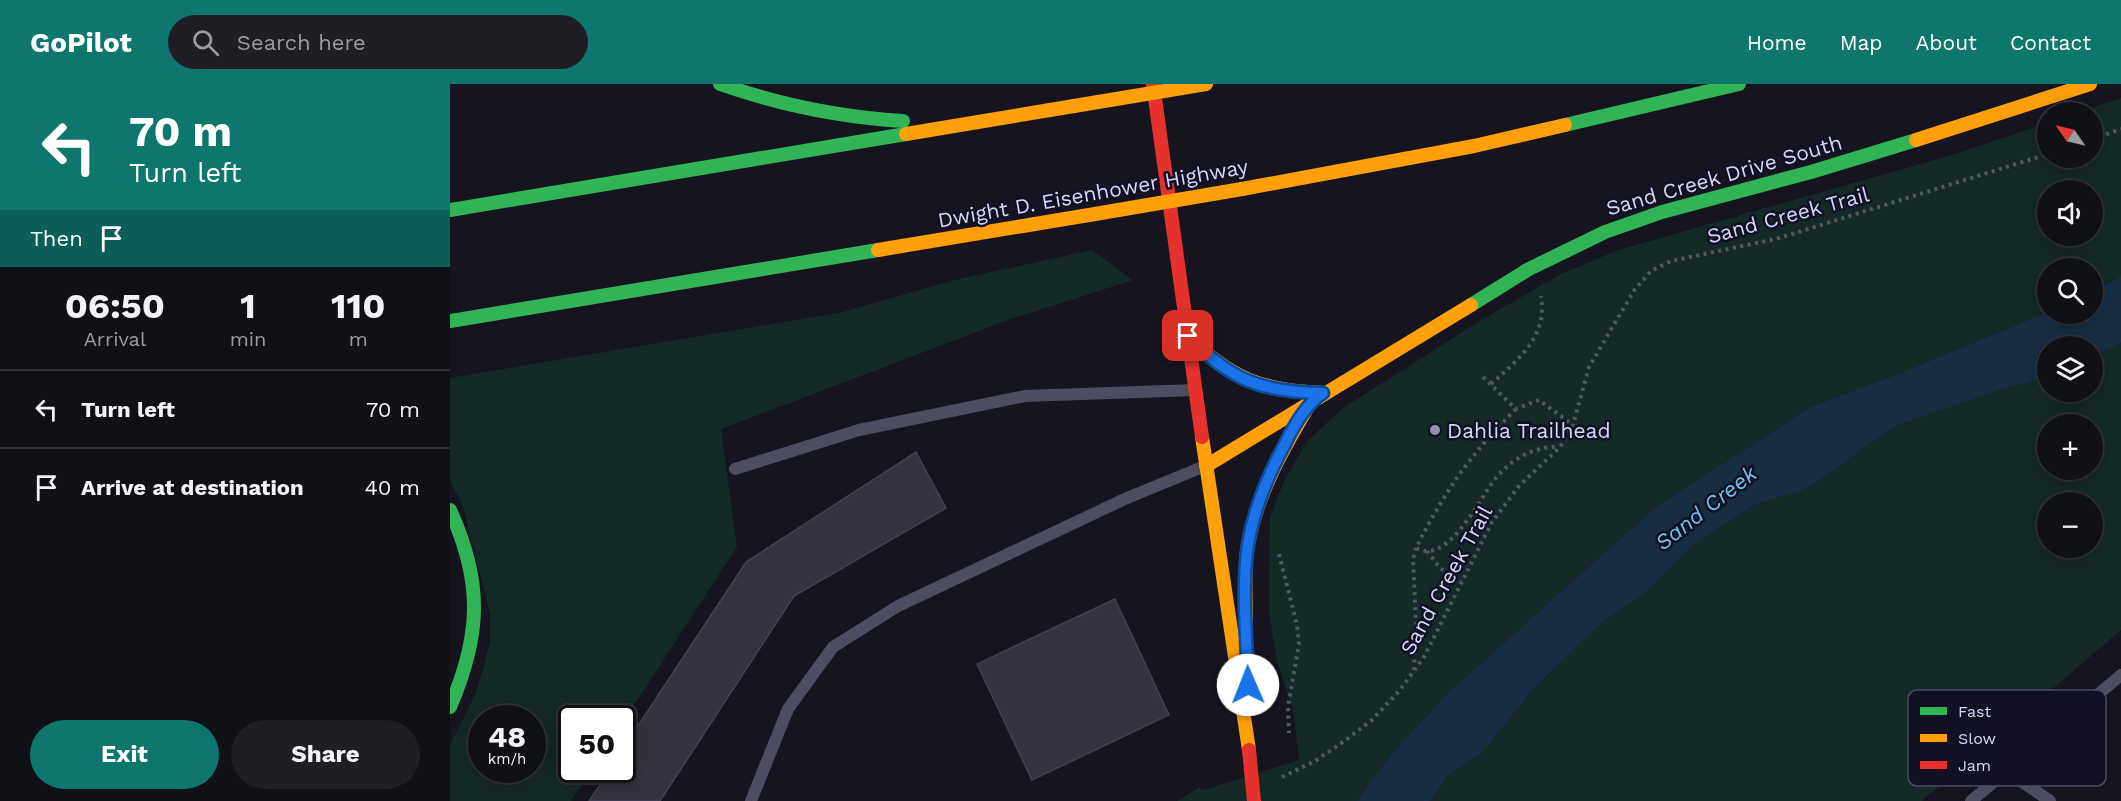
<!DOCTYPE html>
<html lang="en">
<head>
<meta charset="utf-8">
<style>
  body { margin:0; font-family:"Work Sans",sans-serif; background:#1e1e24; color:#f1f3f6; height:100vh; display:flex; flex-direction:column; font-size:22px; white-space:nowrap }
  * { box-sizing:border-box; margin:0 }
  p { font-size:20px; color:#9c9da1 }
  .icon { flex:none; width:33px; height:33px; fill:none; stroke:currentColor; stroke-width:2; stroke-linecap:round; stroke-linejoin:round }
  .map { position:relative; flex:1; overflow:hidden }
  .sheet { display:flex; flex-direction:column; background:#101017; width:450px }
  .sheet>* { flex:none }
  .hud { background:#0f766e; color:#fff; overflow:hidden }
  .needle { width:39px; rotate:304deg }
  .controls { position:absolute; left:1587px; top:18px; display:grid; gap:12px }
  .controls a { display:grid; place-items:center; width:66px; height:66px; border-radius:50%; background:#101017; box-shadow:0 3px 15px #0003,0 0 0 2px #303036; font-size:30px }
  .speed { position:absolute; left:18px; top:621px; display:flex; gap:12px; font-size:30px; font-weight:700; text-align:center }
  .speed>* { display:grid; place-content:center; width:78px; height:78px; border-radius:50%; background:#101017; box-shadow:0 3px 15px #0003,0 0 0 2px #303036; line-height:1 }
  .speed small { font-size:15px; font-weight:400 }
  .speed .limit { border:3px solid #111; border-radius:9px; background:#fff; color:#111 }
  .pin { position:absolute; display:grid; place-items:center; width:51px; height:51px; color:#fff; margin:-26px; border-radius:12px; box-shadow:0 3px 9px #0006 }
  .me { position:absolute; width:66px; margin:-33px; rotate:359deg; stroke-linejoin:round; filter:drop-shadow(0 0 4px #0008) }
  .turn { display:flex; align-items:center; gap:21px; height:126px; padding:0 30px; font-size:27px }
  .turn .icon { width:78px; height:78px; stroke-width:2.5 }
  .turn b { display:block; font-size:42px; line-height:51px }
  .then { display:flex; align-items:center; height:57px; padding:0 30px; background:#0003; gap:12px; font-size:22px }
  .eta { display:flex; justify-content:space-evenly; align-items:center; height:102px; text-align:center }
  .eta b { font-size:36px; font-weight:700; line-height:42px }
  .action { display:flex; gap:12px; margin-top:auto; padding:12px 30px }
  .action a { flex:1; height:69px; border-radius:36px; background:#0f766e; color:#fff; font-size:24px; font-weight:700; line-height:69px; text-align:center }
  .action a+a { background:#1e1e24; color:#f1f3f6 }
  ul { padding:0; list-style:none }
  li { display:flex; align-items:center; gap:18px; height:78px; padding:0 30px; border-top:2px solid #303036 }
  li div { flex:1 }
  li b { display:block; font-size:22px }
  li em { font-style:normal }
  header { display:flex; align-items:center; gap:36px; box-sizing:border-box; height:84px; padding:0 30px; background:#0f766e; color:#fff }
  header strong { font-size:28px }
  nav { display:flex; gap:33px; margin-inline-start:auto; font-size:21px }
  .search { width:420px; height:54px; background:#1e1e24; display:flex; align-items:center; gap:15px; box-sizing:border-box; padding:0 21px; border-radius:33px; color:#9c9da1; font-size:22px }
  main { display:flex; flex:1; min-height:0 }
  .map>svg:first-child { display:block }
  .green { fill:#152927; fill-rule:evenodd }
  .water { fill:#172d43 }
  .building { fill:#343341; stroke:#434152; stroke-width:1.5 }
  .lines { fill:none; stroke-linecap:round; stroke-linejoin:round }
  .path { stroke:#4d5a63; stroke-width:4; stroke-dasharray:3 4.5; stroke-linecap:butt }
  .lane { stroke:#4c4d5e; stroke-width:12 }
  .fast { stroke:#30b455; stroke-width:14 }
  .slow { stroke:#ff9f0a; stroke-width:14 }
  .jam { stroke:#e5322d; stroke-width:14 }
  .slow-bridge { stroke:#ff9f0a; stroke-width:14 }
  .jam-bridge { stroke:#e5322d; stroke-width:14 }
  .route-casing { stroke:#114b97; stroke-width:15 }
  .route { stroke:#1a73e8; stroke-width:10 }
  .poi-dot { fill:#9494ad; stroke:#121123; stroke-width:2 }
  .labels { text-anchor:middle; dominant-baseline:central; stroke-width:5; stroke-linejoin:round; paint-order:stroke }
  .street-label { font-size:21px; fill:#d8d8fa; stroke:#121123 }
  .poi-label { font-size:21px; fill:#d8d8fa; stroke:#121123; text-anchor:start }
  .water-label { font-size:22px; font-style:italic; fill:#74c2ec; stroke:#121123 }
  .key { fill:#121123; stroke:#4d4d64; stroke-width:1.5 }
  .key-label { font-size:16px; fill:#d8d8fa }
</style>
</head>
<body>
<header>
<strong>GoPilot</strong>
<div class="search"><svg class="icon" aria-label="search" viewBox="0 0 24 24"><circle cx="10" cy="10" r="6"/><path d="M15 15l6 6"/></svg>Search here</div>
<nav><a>Home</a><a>Map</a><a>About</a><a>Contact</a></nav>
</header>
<main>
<section class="sheet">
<div class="hud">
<div class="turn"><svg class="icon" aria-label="left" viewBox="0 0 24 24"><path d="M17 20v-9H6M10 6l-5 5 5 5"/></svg><div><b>70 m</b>Turn left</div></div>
<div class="then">Then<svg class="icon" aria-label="arrive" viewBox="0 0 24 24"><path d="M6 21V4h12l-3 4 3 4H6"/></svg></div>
</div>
<div class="eta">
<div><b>06:50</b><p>Arrival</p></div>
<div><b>1</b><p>min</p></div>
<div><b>110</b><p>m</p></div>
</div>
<ul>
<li><svg class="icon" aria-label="left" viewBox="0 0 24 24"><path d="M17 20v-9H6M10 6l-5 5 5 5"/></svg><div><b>Turn left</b></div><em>70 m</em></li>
<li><svg class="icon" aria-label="arrive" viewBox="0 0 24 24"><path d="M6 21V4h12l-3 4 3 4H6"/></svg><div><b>Arrive at destination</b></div><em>40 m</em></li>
</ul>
<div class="action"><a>Exit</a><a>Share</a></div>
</section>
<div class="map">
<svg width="1671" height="717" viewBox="0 0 1671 717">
  <rect width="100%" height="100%" fill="#16151f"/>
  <path class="green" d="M 1671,14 L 1671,192 L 1643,207 L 1642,184 L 1598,184 L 1597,228 L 1453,288 L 1360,323 L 1205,424 L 1001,606 L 942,669 L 907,717 L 727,717 L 750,703 L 751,707 L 849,676 L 843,626 L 827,578 L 819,528 L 820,433 L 835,395 L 858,356 L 893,324 L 1028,238 L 1109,191 L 1168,166 L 1499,72 L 1597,39 L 1598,74 L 1642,74 L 1642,28 L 1629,28 ZM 1598,106 L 1642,106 L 1642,152 L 1598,152 Z
    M 642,166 L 683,196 L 558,236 L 271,345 L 287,463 L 173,638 L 172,634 L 122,634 L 122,686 L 142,686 L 121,717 L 0,717 L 0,661 L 24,613 L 33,586 L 40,557 L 40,530 L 12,419 L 0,397 L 0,294 L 389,229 L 505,196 ZM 32,634 L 82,634 L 82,686 L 32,686 Z
    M 1671,259 L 1671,546 L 1472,717 L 980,717 L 1000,689 L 1031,670 L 1080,609 L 1149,541 L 1200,505 L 1246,458 L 1307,420 L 1356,405 L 1446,342 L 1553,305 L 1597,294 L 1598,308 L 1642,308 L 1643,273 ZM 1598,340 L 1642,340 L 1642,386 L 1598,386 ZM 1598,418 L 1642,418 L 1642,464 L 1598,464 Z"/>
  <path class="water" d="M 1671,192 L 1671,259 L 1643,273 L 1642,262 L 1598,262 L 1597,294 L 1553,305 L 1446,342 L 1356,405 L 1307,420 L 1246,458 L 1200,505 L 1149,541 L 1080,609 L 1031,670 L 1000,689 L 980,717 L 907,717 L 942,669 L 1001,606 L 1205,424 L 1360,323 L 1453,288 L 1597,228 L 1598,230 L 1642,230 L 1643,207 Z"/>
  <path class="building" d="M 466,368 L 496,424 L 344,512 L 210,717 L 139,717 L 160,686 L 172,686 L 172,666 L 296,478 Z
    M 665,515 L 719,631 L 582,696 L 527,580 Z"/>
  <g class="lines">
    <path class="path" d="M 1642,55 L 1671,45
      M 1033,293 L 1066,325 L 1089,316 L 1123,341
      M 1041,300 C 1069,275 1098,252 1091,212
      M 1066,325 C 1022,368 993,410 966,464 C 999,482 1029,414 1046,394 C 1062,375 1084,362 1109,363
      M 977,467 L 990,484 L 1011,498
      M 829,470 L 847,541 L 849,560 L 838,622 L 839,649
      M 964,586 L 966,540 L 963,475 L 966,464
      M 832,693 L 865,677 L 893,658 L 922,636 L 950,606 L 974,573 L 1042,438 L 1069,402 L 1110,363 L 1123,341 L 1139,283 L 1185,205 L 1201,187 L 1221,177 L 1326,155 L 1598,70"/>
    <path class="lane" d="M 285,385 L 409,346 L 575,312 L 745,306
      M 1556,687 L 1600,717
      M 301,717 L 338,625 L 383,563 L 448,522 L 677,414 L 755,382
      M 1521,717 L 1671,591"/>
    <path class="fast" d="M 270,0 C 330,21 390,33 453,37
      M 1115,41 L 1289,0
      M 0,126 L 456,50
      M 1021,221 L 1079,185 L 1155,148 L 1212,128 L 1361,88 L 1466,56
      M 0,237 L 428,166
      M 0,426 C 33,498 31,551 0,623"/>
    <path class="slow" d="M 456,50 L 624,22
      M 1466,56 L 1640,0
      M 792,105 L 1024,62 L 1115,41
      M 428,166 L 639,131
      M 738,252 C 782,296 812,306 873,309
      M 752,353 L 799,666
      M 756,382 L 1021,221
      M 796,536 C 796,513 794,489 797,467 C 805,414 831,368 858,323"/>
    <path class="jam" d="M 703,0 L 752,353"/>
    <path class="slow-bridge" d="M 624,22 L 756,0
      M 639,131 L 792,105"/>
    <path class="jam-bridge" d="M 799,666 L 804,717"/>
  </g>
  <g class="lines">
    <defs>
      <path id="route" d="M 738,252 C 781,297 812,308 873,309 C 856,320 844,341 835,360 C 817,393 802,429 797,468 C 792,508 797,560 798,601"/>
    </defs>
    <use href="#route" class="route-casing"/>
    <use href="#route" class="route"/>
  </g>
  <circle class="poi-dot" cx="985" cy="346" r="6"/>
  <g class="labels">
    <g class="street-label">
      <text transform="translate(1274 91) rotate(-16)">Sand Creek Drive South</text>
      <text transform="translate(643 109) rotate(-10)">Dwight D. Eisenhower Highway</text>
      <text transform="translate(1338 131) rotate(-15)">Sand Creek Trail</text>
      <text transform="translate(996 496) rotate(-61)">Sand Creek Trail</text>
    </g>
    <g class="poi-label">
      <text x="997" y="346">Dahlia Trailhead</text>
    </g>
    <g class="water-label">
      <text transform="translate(1256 424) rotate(-38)">Sand Creek</text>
    </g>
  </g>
  <rect x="1458" y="606" width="198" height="96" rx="9" class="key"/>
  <rect x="1470" y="623" width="27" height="8" fill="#30b455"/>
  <rect x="1470" y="650" width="27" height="8" fill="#ff9f0a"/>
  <rect x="1470" y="677" width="27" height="8" fill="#e5322d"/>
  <g class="key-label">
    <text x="1508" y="633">Fast</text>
    <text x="1508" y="660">Slow</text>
    <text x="1508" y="687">Jam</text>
  </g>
</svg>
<div class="controls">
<a><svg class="needle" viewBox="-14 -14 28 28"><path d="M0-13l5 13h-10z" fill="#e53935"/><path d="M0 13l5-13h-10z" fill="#9c9da1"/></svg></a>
<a><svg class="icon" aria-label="sound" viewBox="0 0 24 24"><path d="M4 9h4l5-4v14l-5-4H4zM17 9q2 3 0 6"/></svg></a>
<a><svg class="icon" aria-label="search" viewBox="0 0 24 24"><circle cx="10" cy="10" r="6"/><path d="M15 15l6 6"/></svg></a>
<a><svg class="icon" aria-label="layers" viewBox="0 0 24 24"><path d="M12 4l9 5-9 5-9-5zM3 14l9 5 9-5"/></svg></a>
<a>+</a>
<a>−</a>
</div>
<div class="speed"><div>48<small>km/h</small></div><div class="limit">50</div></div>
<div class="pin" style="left:738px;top:252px;background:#d93025"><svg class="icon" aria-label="arrive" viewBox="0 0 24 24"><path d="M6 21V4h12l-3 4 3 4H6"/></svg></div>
<svg class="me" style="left:798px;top:601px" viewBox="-20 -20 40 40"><circle r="19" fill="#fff"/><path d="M0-13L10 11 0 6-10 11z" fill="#1a73e8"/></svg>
</div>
</main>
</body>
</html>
